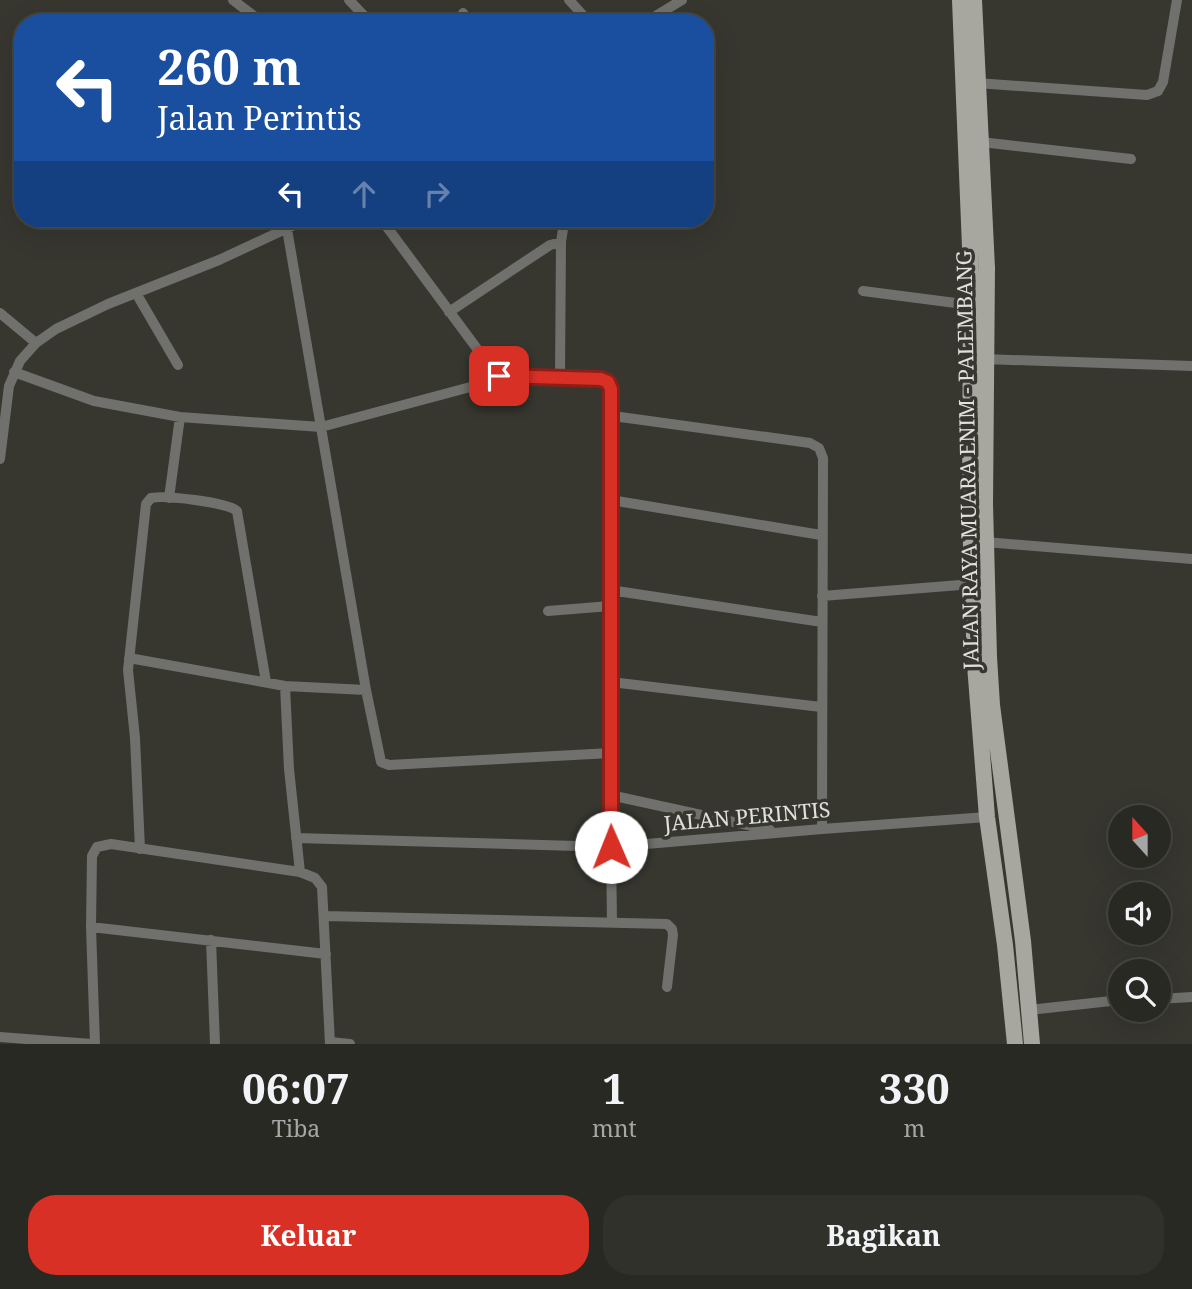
<!DOCTYPE html>
<html lang="id">
<head>
<meta charset="utf-8">
<style>
  body { margin:0; font-family:"Noto Serif",serif; background:#31312c; color:#f1f3f6; height:100vh; display:flex; flex-direction:column; font-size:26px; white-space:nowrap }
  * { box-sizing:border-box; margin:0 }
  p { font-size:23px; color:#a5a6a6 }
  .icon { flex:none; width:38px; height:38px; fill:none; stroke:currentColor; stroke-width:2; stroke-linecap:round; stroke-linejoin:round }
  .map { position:relative; height:1044px; overflow:hidden }
  .drawer { display:flex; flex-direction:column; background:#292924; flex:1 }
  .drawer>* { flex:none }
  .banner { position:absolute; left:14px; top:14px; width:700px; height:214px; border-radius:28px; box-shadow:0 7px 28px #0002,0 0 0 2px #454541; background:#1a4fa0; color:#fff; overflow:hidden }
  .needle { width:46px; rotate:339deg }
  .tools { position:absolute; left:1108px; top:805px; display:grid; gap:14px }
  .tools a { display:grid; place-items:center; width:63px; height:63px; border-radius:50%; background:#292924; box-shadow:0 7px 28px #0002,0 0 0 2px #454541; font-size:35px }
  .pin { position:absolute; display:grid; place-items:center; width:60px; height:60px; color:#fff; margin:-30px; border-radius:14px; box-shadow:0 4px 10px #0006 }
  .me { position:absolute; width:77px; margin:-38px; rotate:359deg; stroke-linejoin:round; filter:drop-shadow(0 0 5px #0008) }
  .turn { display:flex; align-items:center; gap:24px; height:147px; padding:0 28px; font-size:32px }
  .turn .icon { width:91px; height:91px; stroke-width:2.5 }
  .turn b { display:block; font-size:49px; line-height:60px }
  .lanes { display:flex; align-items:center; height:66px; padding:0 28px; background:#0003; justify-content:center; gap:35px; direction:ltr }
  .lanes .off { opacity:.35 }
  .eta { display:flex; justify-content:space-evenly; align-items:center; height:119px; text-align:center }
  .eta b { font-size:42px; font-weight:700; line-height:49px }
  .cta { display:flex; gap:14px; margin-top:auto; padding:14px 28px }
  .cta a { flex:1; height:80px; border-radius:28px; background:#d93025; color:#fff; font-size:28px; font-weight:700; line-height:80px; text-align:center }
  .cta a+a { background:#31312c; color:#f1f3f6 }
  .map>svg:first-child { display:block }
  .lines { fill:none; stroke-linecap:round; stroke-linejoin:round }
  .minor { stroke:#70706c; stroke-width:10 }
  .primary { stroke:#a7a7a0; stroke-width:16 }
  .route-casing { stroke:#8d1f18; stroke-width:18 }
  .route { stroke:#d93025; stroke-width:12 }
  .labels { text-anchor:middle; dominant-baseline:central; stroke-width:7; stroke-linejoin:round; paint-order:stroke }
  .street-label { font-size:21px; fill:#e0e0dc; stroke:#373730 }
</style>
</head>
<body>
<div class="map">
<svg width="1192" height="1044" viewBox="0 0 1192 1044">
  <rect width="100%" height="100%" fill="#373730"/>
  <g class="lines">
    <path class="minor" d="M 233,0 L 263,23
      M 349,0 L 371,23
      M 569,0 L 590,23
      M 463,13 L 470,23
      M 644,23 L 682,0
      M 977,83 L 1147,95 L 1158,91 L 1163,82 L 1177,0
      M 981,142 L 1131,159
      M 381,219 L 495,373 L 505,378 L 601,379 L 608,382 L 611,389 L 611,847 L 822,829 L 987,817
      M 560,219 L 563,229 L 561,242 L 560,378
      M 287,229 L 366,690 L 381,762 L 389,765 L 611,753
      M 863,291 L 971,305
      M 136,293 L 178,365
      M 449,312 L 550,245 L 561,242
      M 0,313 L 36,343
      M 983,359 L 1192,366
      M 14,372 L 94,401 L 180,417 L 321,427 L 504,378
      M 613,416 L 810,443 L 819,448 L 823,458 L 822,829
      M 0,459 L 9,386 L 20,361 L 36,343 L 56,329 L 108,304 L 219,260 L 307,219
      M 169,498 L 180,417
      M 611,500 L 821,535
      M 985,542 L 1192,559
      M 610,590 L 822,622
      M 822,596 L 973,584
      M 548,611 L 610,606
      M 129,658 L 285,686 L 366,690
      M 611,682 L 821,707
      M 285,686 L 289,769 L 300,872
      M 610,795 L 770,830
      M 296,838 L 611,847 L 612,923
      M 140,849 L 135,738 L 128,670 L 146,504 L 151,498 C 165,495 226,502 237,511 L 266,682
      M 325,916 L 667,924 L 672,929 L 673,935 L 667,987
      M 91,927 L 326,954
      M 211,940 L 215,1044
      M 1158,999 L 1192,997
      M 1029,1010 L 1120,1000
      M 0,1037 L 92,1044
      M 330,1042 L 350,1044
      M 95,1044 L 91,927 L 92,856 L 97,847 L 111,844 L 300,872 L 315,878 L 322,887 L 330,1044"/>
    <path class="primary" d="M 960,0 L 971,272 L 970,516 L 975,665 L 987,817 L 1005,945 L 1015,1044
      M 974,0 L 987,268 L 985,504 L 989,657 L 992,705 L 1023,941 L 1032,1044"/>
  </g>
  <g class="lines">
    <defs>
      <path id="route" d="M 499,376 L 601,379 L 608,382 L 611,389 L 611,847"/>
    </defs>
    <use href="#route" class="route-casing"/>
    <use href="#route" class="route"/>
  </g>
  <g class="labels">
    <g class="street-label">
      <text transform="translate(967 460) rotate(-91)">JALAN RAYA MUARA ENIM - PALEMBANG</text>
      <text transform="translate(747 816) rotate(-5)">JALAN PERINTIS</text>
    </g>
  </g>
</svg>
<div class="tools">
<a><svg class="needle" viewBox="-14 -14 28 28"><path d="M0-13l5 13h-10z" fill="#e53935"/><path d="M0 13l5-13h-10z" fill="#a5a6a6"/></svg></a>
<a><svg class="icon" aria-label="sound" viewBox="0 0 24 24"><path d="M4 9h4l5-4v14l-5-4H4zM17 9q2 3 0 6"/></svg></a>
<a><svg class="icon" aria-label="search" viewBox="0 0 24 24"><circle cx="10" cy="10" r="6"/><path d="M15 15l6 6"/></svg></a>
</div>
<div class="pin" style="left:499px;top:376px;background:#d93025"><svg class="icon" aria-label="arrive" viewBox="0 0 24 24"><path d="M6 21V4h12l-3 4 3 4H6"/></svg></div>
<svg class="me" style="left:611px;top:847px" viewBox="-20 -20 40 40"><circle r="19" fill="#fff"/><path d="M0-13L10 11 0 6-10 11z" fill="#d93025"/></svg>
<div class="banner">
<div class="turn"><svg class="icon" aria-label="left" viewBox="0 0 24 24"><path d="M17 20v-9H6M10 6l-5 5 5 5"/></svg><div><b>260 m</b>Jalan Perintis</div></div>
<div class="lanes"><svg class="icon" aria-label="left" viewBox="0 0 24 24"><path d="M17 20v-9H6M10 6l-5 5 5 5"/></svg><svg class="icon off" aria-label="ahead" viewBox="0 0 24 24"><path d="M12 20V5M6 11l6-6 6 6"/></svg><svg class="icon off" aria-label="right" viewBox="0 0 24 24"><path d="M7 20v-9h11M14 6l5 5-5 5"/></svg></div>
</div>
</div>
<section class="drawer">
<div class="eta">
<div><b>06:07</b><p>Tiba</p></div>
<div><b>1</b><p>mnt</p></div>
<div><b>330</b><p>m</p></div>
</div>
<div class="cta"><a>Keluar</a><a>Bagikan</a></div>
</section>
</body>
</html>
